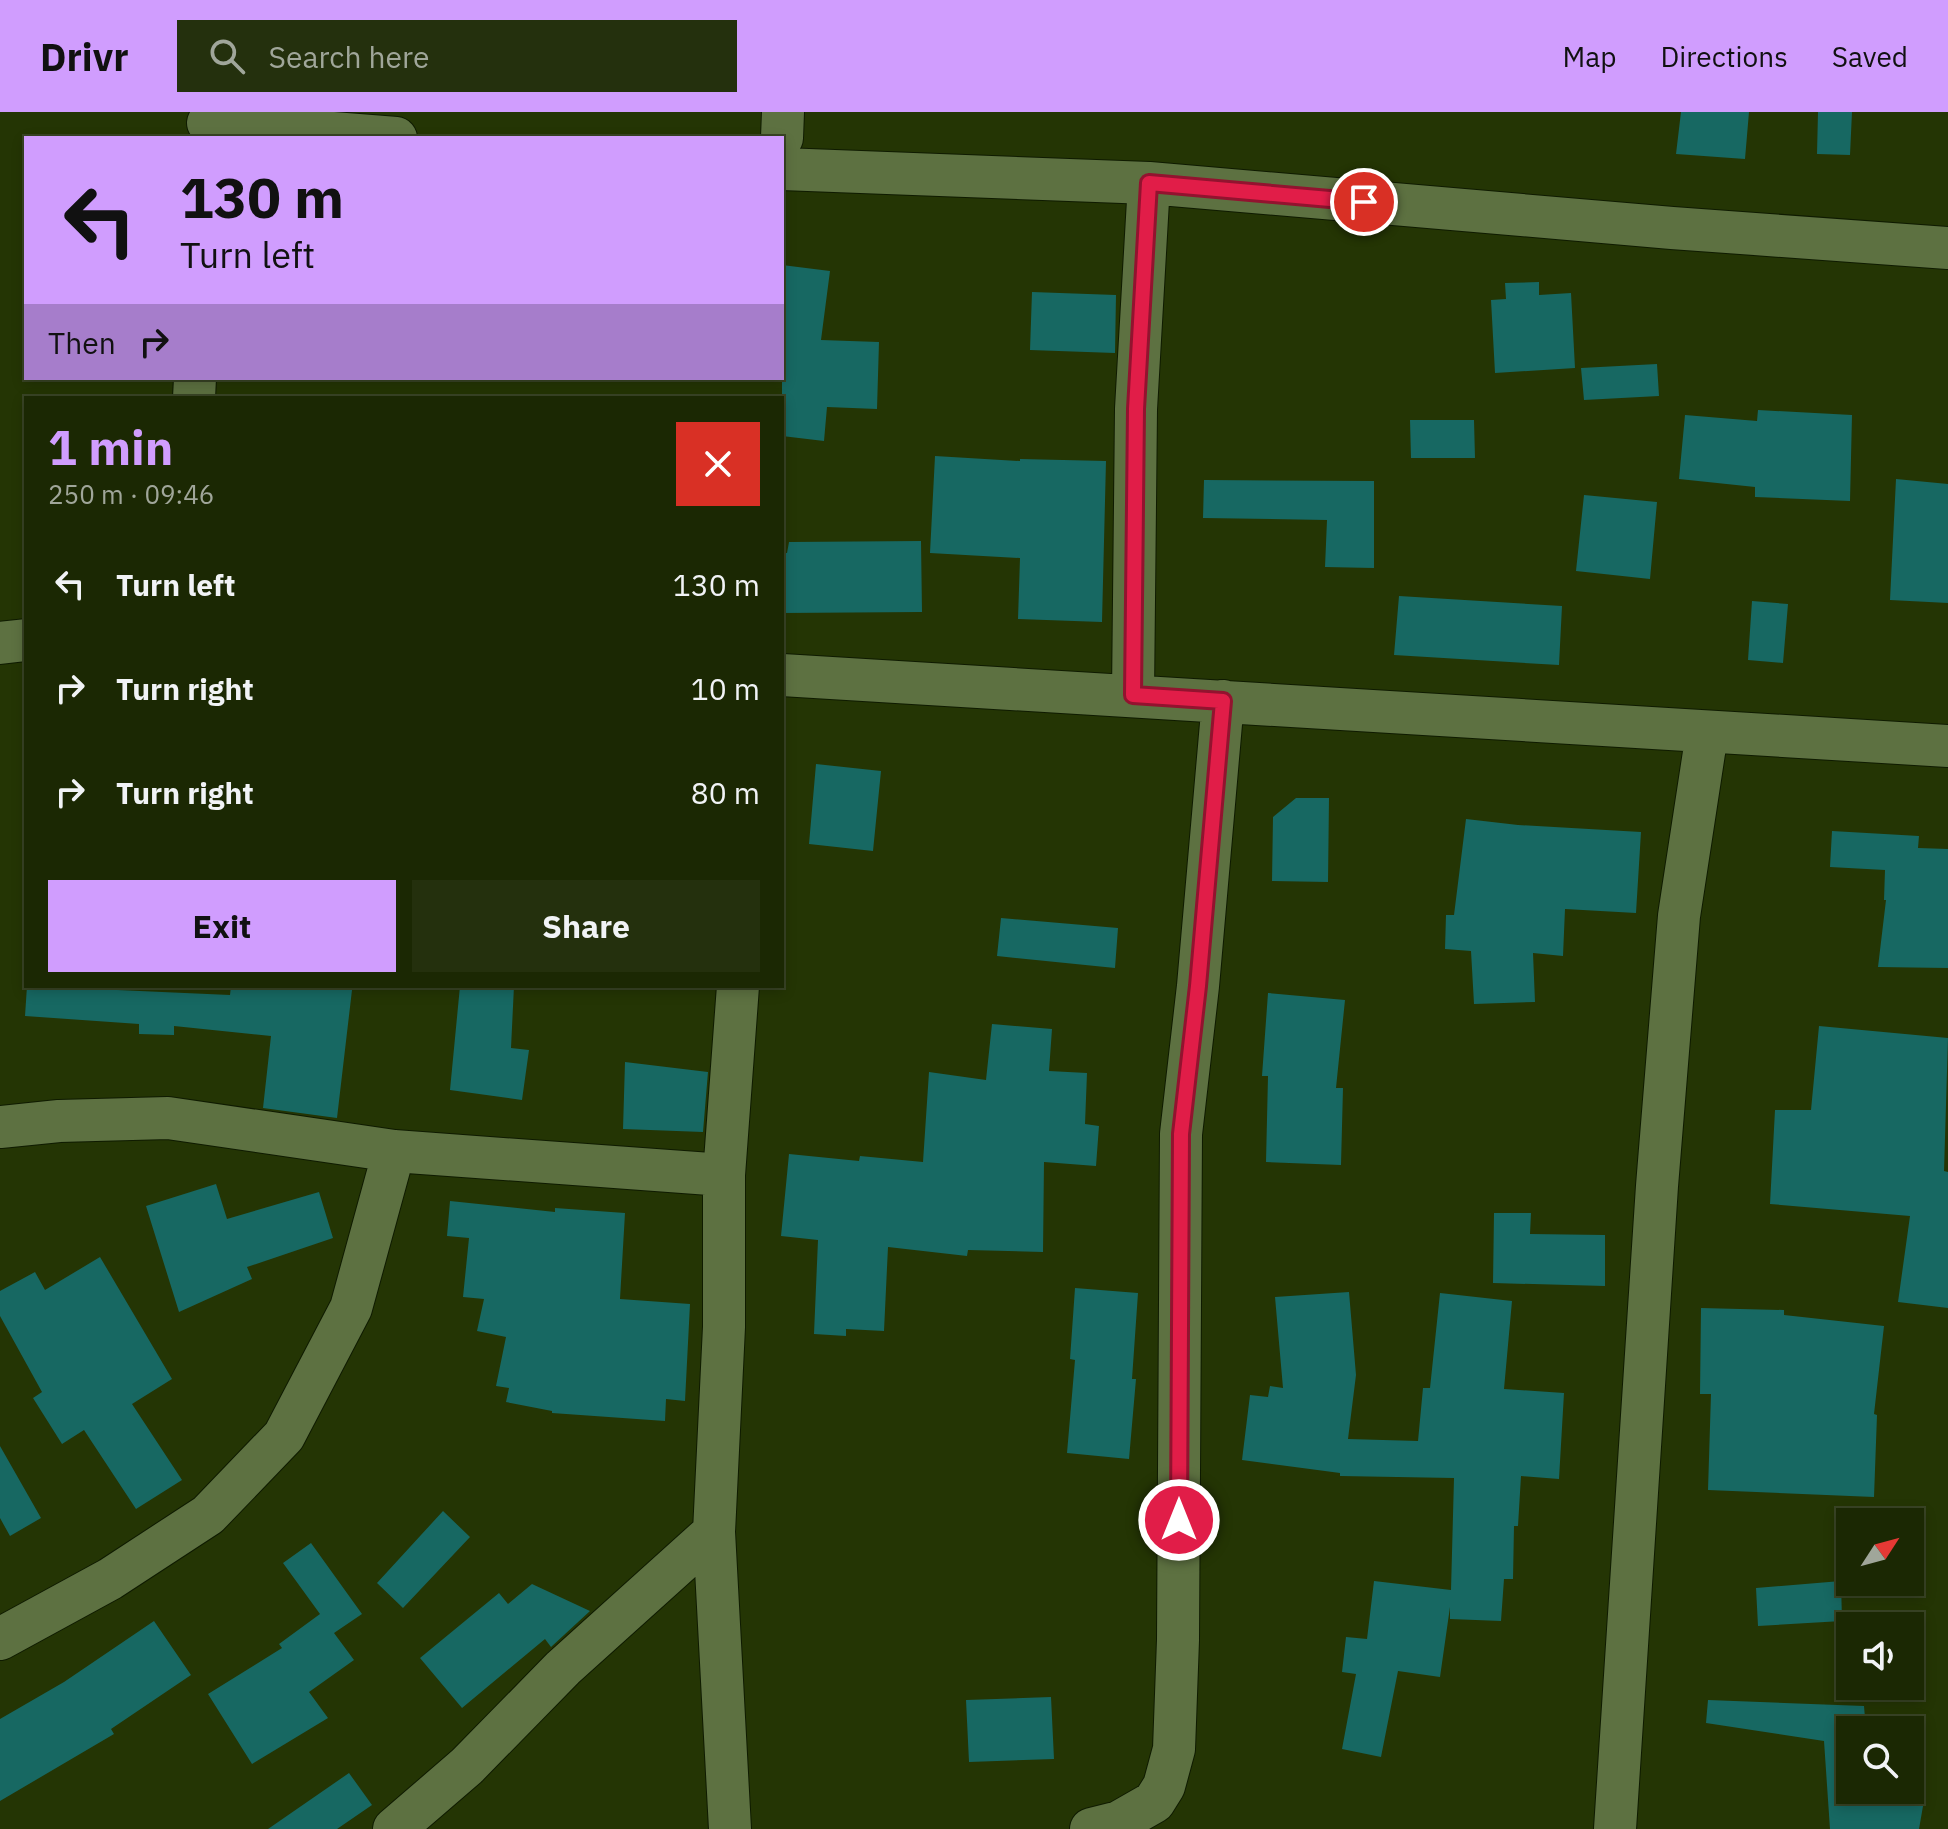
<!DOCTYPE html>
<html lang="en">
<head>
<meta charset="utf-8">
<style>
  body { margin:0; font-family:"IBM Plex Sans",sans-serif; background:#24300d; color:#f1f3f6; height:100vh; display:flex; flex-direction:column; font-size:30px; white-space:nowrap }
  * { box-sizing:border-box; margin:0 }
  p { font-size:26px; color:#a0a69a }
  .icon { flex:none; width:44px; height:44px; fill:none; stroke:currentColor; stroke-width:2; stroke-linecap:round; stroke-linejoin:round }
  .map { position:relative; flex:1; overflow:hidden }
  .side { position:absolute; left:24px; top:284px; width:760px; height:592px; display:flex; flex-direction:column; background:#1b2803; border-radius:0px; box-shadow:0 4px 12px #0003,0 0 0 2px #394425 }
  .side>* { flex:none }
  .hud { position:absolute; left:24px; top:24px; width:760px; height:244px; border-radius:0px; box-shadow:0 4px 12px #0003,0 0 0 2px #394425; background:#d09dfe; color:#111; overflow:hidden }
  .needle { width:52px; rotate:54deg }
  .tools { position:absolute; left:1836px; top:1396px; display:grid; gap:16px }
  .tools a { display:grid; place-items:center; width:88px; height:88px; border-radius:0px; background:#1b2803; box-shadow:0 4px 12px #0003,0 0 0 2px #394425; font-size:40px }
  .pin { position:absolute; display:grid; place-items:center; width:68px; height:68px; color:#fff; margin:-34px; border:4px solid #fff; border-radius:50%; box-shadow:0 2px 8px #0007 }
  .me { position:absolute; width:88px; margin:-44px; rotate:0deg; stroke-linejoin:round; filter:drop-shadow(0 0 6px #0008) }
  .turn { display:flex; align-items:center; gap:28px; height:168px; padding:0 24px; font-size:36px }
  .turn .icon { width:104px; height:104px; stroke-width:2.5 }
  .turn b { display:block; font-size:56px; line-height:68px }
  .then { display:flex; align-items:center; height:76px; padding:0 24px; background:#0003; gap:16px; font-size:30px }
  .round { display:grid; place-items:center; flex:none; width:84px; height:84px; border-radius:0px; background:#24300d }
  .summary { display:flex; align-items:center; justify-content:space-between; height:136px; padding:0 24px }
  h1 { font-size:48px; font-weight:700; line-height:60px; color:#d09dfe }
  .button { display:flex; gap:16px; margin-top:auto; padding:16px 24px }
  .button a { flex:1; height:92px; border-radius:0px; background:#d09dfe; color:#111; font-size:32px; font-weight:700; line-height:92px; text-align:center }
  .button a+a { background:#24300d; color:#f1f3f6 }
  ul { padding:0; list-style:none }
  li { display:flex; align-items:center; gap:24px; height:104px; padding:0 24px }
  li div { flex:1 }
  li b { display:block; font-size:30px }
  li em { font-style:normal }
  header { display:flex; align-items:center; gap:48px; box-sizing:border-box; height:112px; padding:0 40px; background:#d09dfe; color:#111 }
  header strong { font-size:38px }
  nav { display:flex; gap:44px; margin-inline-start:auto; font-size:28px }
  .search { width:560px; height:72px; background:#24300d; display:flex; align-items:center; gap:20px; box-sizing:border-box; padding:0 28px; border-radius:0px; color:#a0a69a; font-size:30px }
  .map>svg:first-child { display:block }
  .building { fill:#176862 }
  .lines { fill:none; stroke-linecap:round; stroke-linejoin:round }
  .street-casing { stroke:#0f1b00; stroke-width:44 }
  .street { stroke:#5d7141; stroke-width:42 }
  .route-casing { stroke:#92132f; stroke-width:20 }
  .route { stroke:#e11d48; stroke-width:14 }
</style>
</head>
<body>
<header>
<strong>Drivr</strong>
<div class="search"><svg class="icon" aria-label="search" viewBox="0 0 24 24"><circle cx="10" cy="10" r="6"/><path d="M15 15l6 6"/></svg>Search here</div>
<nav><a>Map</a><a>Directions</a><a>Saved</a></nav>
</header>
<div class="map">
<svg width="1948" height="1717" viewBox="0 0 1948 1717">
  <rect width="100%" height="100%" fill="#243504"/>
  <path class="building" d="M 1681,0 L 1749,0 L 1745,47 L 1676,42 Z
    M 1818,0 L 1852,0 L 1850,43 L 1817,42 Z
    M 782,153 L 830,159 L 821,228 L 879,230 L 877,297 L 827,295 L 824,329 L 782,324 Z
    M 1539,170 L 1539,183 L 1571,181 L 1575,256 L 1495,261 L 1491,188 L 1506,187 L 1505,171 Z
    M 1032,180 L 1116,183 L 1115,241 L 1030,238 Z
    M 1657,252 L 1659,284 L 1584,288 L 1581,256 Z
    M 1758,298 L 1852,303 L 1850,389 L 1755,385 L 1755,375 L 1679,367 L 1685,303 L 1757,309 Z
    M 1410,308 L 1474,308 L 1475,346 L 1411,346 Z
    M 935,344 L 1020,349 L 1020,347 L 1106,349 L 1102,510 L 1018,507 L 1020,446 L 930,441 Z
    M 1896,367 L 1948,372 L 1948,491 L 1890,488 Z
    M 1204,368 L 1374,369 L 1374,456 L 1325,455 L 1327,408 L 1203,406 Z
    M 1584,383 L 1657,390 L 1650,467 L 1576,459 Z
    M 921,429 L 922,500 L 782,501 L 782,441 L 787,441 L 789,430 Z
    M 1399,484 L 1562,494 L 1559,553 L 1394,543 Z
    M 1752,489 L 1788,492 L 1783,551 L 1748,548 Z
    M 816,652 L 881,659 L 873,739 L 809,732 Z
    M 1296,686 L 1329,686 L 1328,770 L 1272,769 L 1273,705 Z
    M 1466,707 L 1518,713 L 1641,720 L 1636,801 L 1565,797 L 1563,844 L 1533,841 L 1535,890 L 1474,892 L 1471,839 L 1445,837 L 1446,803 L 1454,803 Z
    M 1832,719 L 1919,724 L 1918,736 L 1948,737 L 1948,856 L 1878,855 L 1886,788 L 1884,788 L 1885,758 L 1830,755 Z
    M 1001,806 L 1118,816 L 1115,856 L 997,844 Z
    M 27,874 L 230,883 L 231,874 L 319,874 L 352,878 L 337,1006 L 263,996 L 271,924 L 174,914 L 174,923 L 139,922 L 139,912 L 25,904 Z
    M 460,874 L 514,874 L 511,936 L 529,938 L 522,988 L 450,978 Z
    M 1268,881 L 1345,888 L 1336,976 L 1343,976 L 1341,1053 L 1266,1050 L 1268,964 L 1262,964 Z
    M 992,912 L 1052,917 L 1049,959 L 1087,961 L 1085,1012 L 1099,1014 L 1096,1054 L 1044,1050 L 1043,1140 L 968,1138 L 967,1144 L 888,1135 L 884,1219 L 846,1217 L 846,1224 L 814,1222 L 818,1128 L 781,1124 L 789,1042 L 859,1049 L 860,1044 L 923,1050 L 929,960 L 986,968 Z
    M 1819,914 L 1948,926 L 1944,1059 L 1948,1060 L 1948,1196 L 1898,1190 L 1910,1104 L 1770,1092 L 1775,998 L 1811,998 Z
    M 625,950 L 708,960 L 703,1020 L 623,1017 Z
    M 216,1072 L 227,1107 L 319,1080 L 333,1126 L 247,1155 L 252,1167 L 179,1200 L 146,1094 Z
    M 450,1089 L 555,1100 L 555,1096 L 625,1101 L 620,1187 L 690,1192 L 685,1289 L 666,1287 L 665,1309 L 552,1301 L 552,1299 L 506,1290 L 509,1276 L 496,1274 L 506,1225 L 477,1219 L 484,1187 L 463,1185 L 469,1126 L 447,1124 Z
    M 1494,1101 L 1531,1101 L 1530,1122 L 1605,1123 L 1605,1174 L 1493,1171 Z
    M 100,1145 L 172,1267 L 132,1292 L 182,1368 L 136,1397 L 84,1318 L 62,1332 L 33,1286 L 42,1280 L 0,1204 L 0,1179 L 35,1160 L 45,1178 Z
    M 1075,1176 L 1138,1181 L 1132,1267 L 1136,1267 L 1129,1347 L 1067,1341 L 1075,1248 L 1070,1247 Z
    M 1349,1180 L 1356,1263 L 1348,1327 L 1418,1329 L 1423,1276 L 1430,1276 L 1440,1181 L 1512,1189 L 1504,1277 L 1564,1281 L 1559,1367 L 1521,1364 L 1518,1414 L 1514,1414 L 1513,1467 L 1504,1467 L 1501,1509 L 1450,1507 L 1450,1495 L 1440,1565 L 1398,1559 L 1381,1645 L 1342,1637 L 1356,1562 L 1342,1560 L 1346,1525 L 1367,1527 L 1374,1469 L 1451,1478 L 1454,1366 L 1340,1364 L 1340,1361 L 1242,1348 L 1250,1283 L 1268,1285 L 1270,1274 L 1283,1276 L 1275,1185 Z
    M 1701,1196 L 1784,1198 L 1784,1203 L 1884,1214 L 1874,1302 L 1877,1303 L 1874,1385 L 1708,1378 L 1711,1282 L 1700,1282 Z
    M 0,1334 L 41,1406 L 10,1424 L 0,1406 Z
    M 443,1399 L 470,1425 L 403,1496 L 377,1471 Z
    M 311,1431 L 362,1502 L 334,1521 L 354,1548 L 309,1580 L 328,1606 L 252,1652 L 208,1582 L 282,1536 L 279,1532 L 320,1502 L 283,1451 Z
    M 1841,1469 L 1842,1509 L 1758,1514 L 1756,1476 Z
    M 532,1472 L 590,1499 L 551,1535 L 545,1527 L 462,1596 L 420,1546 L 499,1481 L 508,1492 Z
    M 154,1509 L 191,1563 L 111,1617 L 114,1622 L 0,1689 L 0,1607 L 64,1570 Z
    M 1051,1585 L 1054,1647 L 969,1650 L 966,1588 Z
    M 1708,1588 L 1864,1594 L 1866,1618 L 1850,1618 L 1850,1678 L 1926,1677 L 1919,1717 L 1830,1717 L 1824,1629 L 1706,1611 Z
    M 349,1661 L 372,1693 L 337,1717 L 268,1717 Z"/>
  <g class="lines">
    <defs>
      <path id="street" d="M 208,11 L 396,26
        M 782,26 L 783,0
        M 782,57 L 1149,71 L 1672,116 L 1948,136
        M 194,286 L 195,266
        M 0,531 L 26,528
        M 782,563 L 1948,634
        M 1133,583 L 1136,297 L 1149,71
        M 0,1015 L 59,1009 L 168,1006 L 394,1039 L 724,1063
        M 0,1527 L 110,1467 L 208,1403 L 284,1324 L 351,1196 L 394,1039
        M 394,1717 L 467,1654 L 563,1556 L 714,1420
        M 730,1717 L 714,1420 L 724,1215 L 724,1063 L 738,874
        M 1091,1717 L 1119,1710 L 1154,1690 L 1164,1674 L 1174,1637 L 1178,1528 L 1181,1022 L 1198,874 L 1223,589
        M 1615,1717 L 1657,1074 L 1679,804 L 1707,621"/>
    </defs>
    <use href="#street" class="street-casing"/>
    <use href="#street" class="street"/>
  </g>
  <g class="lines">
    <defs>
      <path id="route" d="M 1179,1408 L 1181,1022 L 1198,874 L 1223,589 L 1133,583 L 1136,297 L 1149,71 L 1364,90"/>
    </defs>
    <use href="#route" class="route-casing"/>
    <use href="#route" class="route"/>
  </g>
</svg>
<div class="tools">
<a><svg class="needle" viewBox="-14 -14 28 28"><path d="M0-13l5 13h-10z" fill="#e53935"/><path d="M0 13l5-13h-10z" fill="#a0a69a"/></svg></a>
<a><svg class="icon" aria-label="sound" viewBox="0 0 24 24"><path d="M4 9h4l5-4v14l-5-4H4zM17 9q2 3 0 6"/></svg></a>
<a><svg class="icon" aria-label="search" viewBox="0 0 24 24"><circle cx="10" cy="10" r="6"/><path d="M15 15l6 6"/></svg></a>
</div>
<div class="pin" style="left:1364px;top:90px;background:#d93025"><svg class="icon" aria-label="arrive" viewBox="0 0 24 24"><path d="M6 21V4h12l-3 4 3 4H6"/></svg></div>
<svg class="me" style="left:1179px;top:1408px" viewBox="-20 -20 40 40"><circle r="17" fill="#e11d48" stroke="#fff" stroke-width="3"/><path d="M0-11L8 9 0 5-8 9z" fill="#fff"/></svg>
<div class="hud">
<div class="turn"><svg class="icon" aria-label="left" viewBox="0 0 24 24"><path d="M17 20v-9H6M10 6l-5 5 5 5"/></svg><div><b>130 m</b>Turn left</div></div>
<div class="then">Then<svg class="icon" aria-label="right" viewBox="0 0 24 24"><path d="M7 20v-9h11M14 6l5 5-5 5"/></svg></div>
</div>
<section class="side">
<div class="summary"><div><h1>1 min</h1><p>250 m · 09:46</p></div><a class="round" style="background:#d93025;color:#fff"><svg class="icon" aria-label="close" viewBox="0 0 24 24"><path d="M6 6l12 12M18 6L6 18"/></svg></a></div>
<ul>
<li><svg class="icon" aria-label="left" viewBox="0 0 24 24"><path d="M17 20v-9H6M10 6l-5 5 5 5"/></svg><div><b>Turn left</b></div><em>130 m</em></li>
<li><svg class="icon" aria-label="right" viewBox="0 0 24 24"><path d="M7 20v-9h11M14 6l5 5-5 5"/></svg><div><b>Turn right</b></div><em>10 m</em></li>
<li><svg class="icon" aria-label="right" viewBox="0 0 24 24"><path d="M7 20v-9h11M14 6l5 5-5 5"/></svg><div><b>Turn right</b></div><em>80 m</em></li>
</ul>
<div class="button"><a>Exit</a><a>Share</a></div>
</section>
</div>
</body>
</html>
